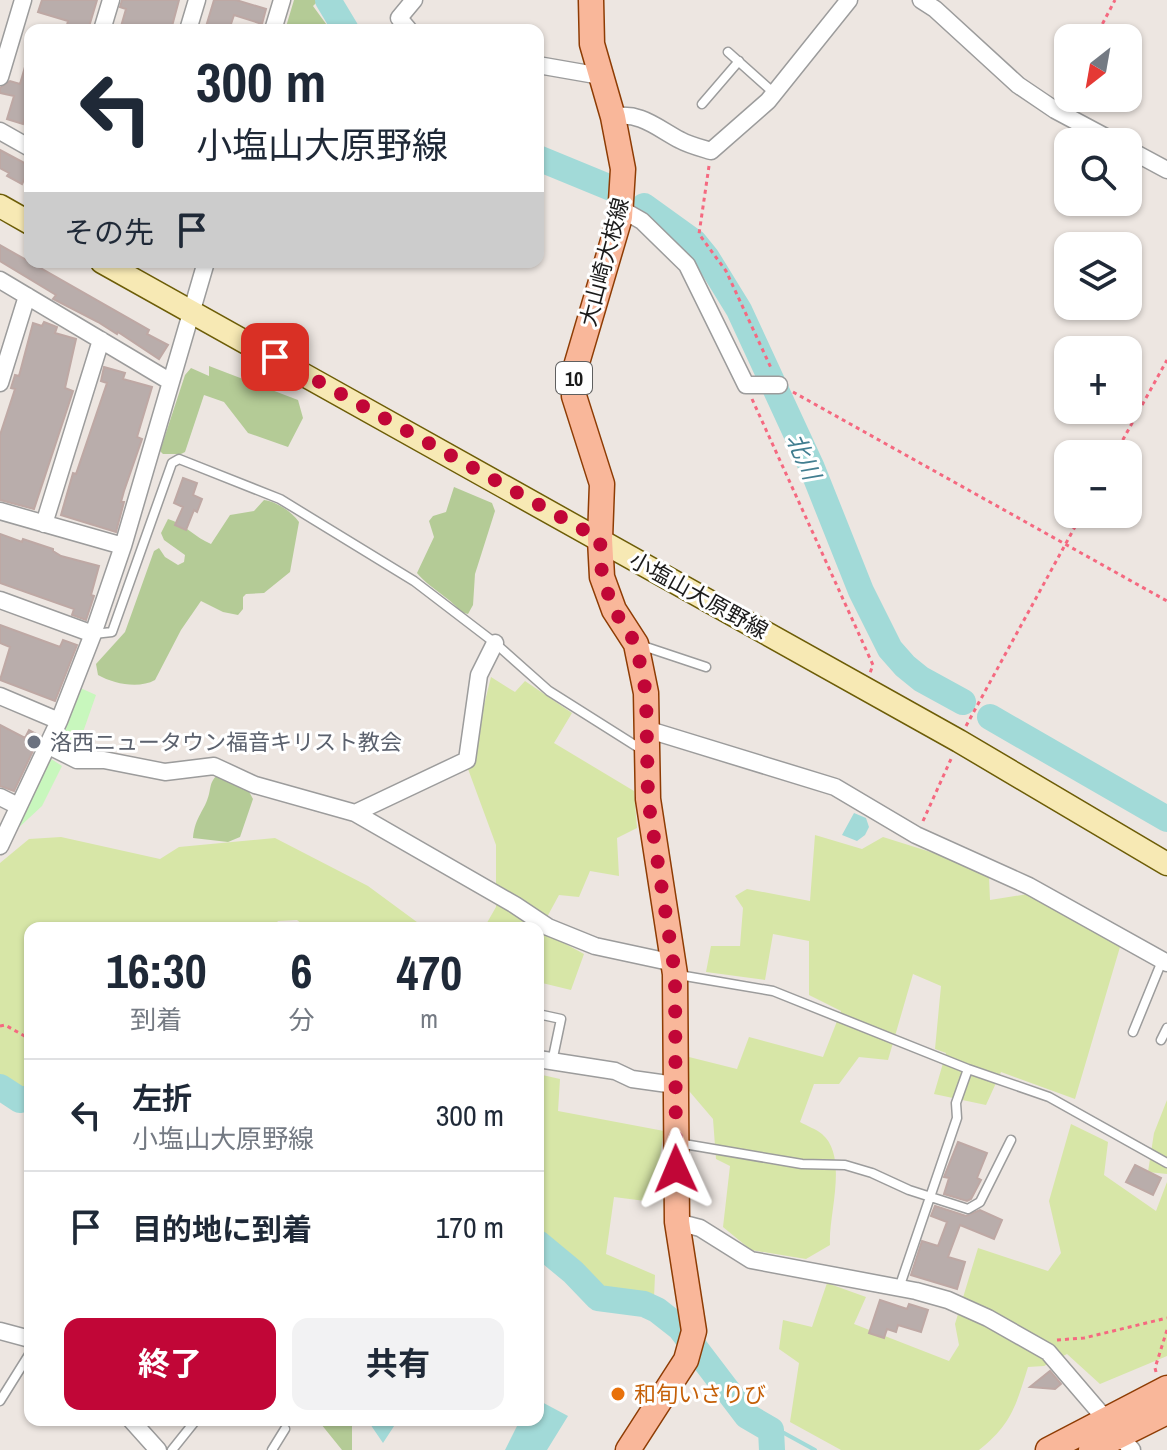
<!DOCTYPE html>
<html lang="ja">
<head>
<meta charset="utf-8">
<style>
  body { margin:0; font-family:"Archivo Narrow","Noto Sans JP",sans-serif; background:#f2f2f3; color:#1f2937; height:100vh; display:flex; flex-direction:column; font-size:30px; white-space:nowrap }
  * { box-sizing:border-box; margin:0 }
  p { font-size:26px; color:#747a83 }
  .icon { flex:none; width:44px; height:44px; fill:none; stroke:currentColor; stroke-width:2; stroke-linecap:round; stroke-linejoin:round }
  .map { position:relative; flex:1; overflow:hidden }
  .panel { position:absolute; left:24px; top:922px; width:520px; height:504px; display:flex; flex-direction:column; background:#fff; border-radius:16px; box-shadow:0 2px 6px #0004 }
  .panel>* { flex:none }
  .banner { position:absolute; left:24px; top:24px; width:520px; height:244px; border-radius:16px; box-shadow:0 2px 6px #0004; background:#fff; color:#1f2937; overflow:hidden }
  .needle { width:52px; rotate:211deg }
  .controls { position:absolute; left:1054px; top:24px; display:grid; gap:16px }
  .controls a { display:grid; place-items:center; width:88px; height:88px; border-radius:16px; background:#fff; box-shadow:0 2px 6px #0004; font-size:40px }
  .pin { position:absolute; display:grid; place-items:center; width:68px; height:68px; color:#fff; margin:-34px; border-radius:16px; box-shadow:0 4px 12px #0006 }
  .me { position:absolute; width:88px; margin:-44px; rotate:359deg; stroke-linejoin:round; filter:drop-shadow(0 0 6px #0008) }
  .turn { display:flex; align-items:center; gap:28px; height:168px; padding:0 40px; font-size:36px }
  .turn .icon { width:104px; height:104px; stroke-width:2.5 }
  .turn b { display:block; font-size:56px; line-height:68px }
  .then { display:flex; align-items:center; height:76px; padding:0 40px; background:#0003; gap:16px; font-size:30px }
  .eta { display:flex; justify-content:space-evenly; align-items:center; height:136px; text-align:center }
  .eta b { font-size:48px; font-weight:700; line-height:56px }
  .primary-button { display:flex; gap:16px; margin-top:auto; padding:16px 40px }
  .primary-button a { flex:1; height:92px; border-radius:16px; background:#c10637; color:#fff; font-size:32px; font-weight:700; line-height:92px; text-align:center }
  .primary-button a+a { background:#f2f2f3; color:#1f2937 }
  ul { padding:0; list-style:none }
  li { display:flex; align-items:center; gap:24px; height:112px; padding:0 40px; border-top:2px solid #e0e1e3 }
  li div { flex:1 }
  li b { display:block; font-size:30px }
  li em { font-style:normal }
  .map>svg:first-child { display:block }
  .grass { fill:#d7e6a7 }
  .forest { fill:#b4cb96 }
  .park { fill:#c8f7bd }
  .water { fill:#a2dad8 }
  .lines { fill:none; stroke-linecap:round; stroke-linejoin:round }
  .stream { stroke:#a2dad8; stroke-width:4 }
  .river { stroke:#a2dad8; stroke-width:26 }
  .building { fill:#b9adab; stroke:#bea8a4; stroke-width:2 }
  .lane-casing { stroke:#9c9c9c; stroke-width:11 }
  .street-casing { stroke:#9c9c9c; stroke-width:19 }
  .secondary-casing { stroke:#6d5d07; stroke-width:25 }
  .primary-casing { stroke:#8e3c04; stroke-width:27 }
  .path { stroke:#f56980; stroke-width:3; stroke-dasharray:4 4; stroke-linecap:butt }
  .lane { stroke:#fff; stroke-width:8 }
  .street { stroke:#fff; stroke-width:16 }
  .secondary { stroke:#f7e9b4; stroke-width:22 }
  .primary { stroke:#f9b79a; stroke-width:24 }
  .route { stroke:#c10637; stroke-width:14; stroke-dasharray:0 25.2 }
  .worship-dot { fill:#6b7280; stroke:#fff; stroke-width:3 }
  .food-dot { fill:#e8710a; stroke:#fff; stroke-width:3 }
  .labels { text-anchor:middle; dominant-baseline:central; stroke-width:6; stroke-linejoin:round; paint-order:stroke }
  .shield { fill:#fff; stroke:#5f5f5f; stroke-width:2 }
  .shield-label { font-size:20px; font-weight:bold; fill:#1b1b1b }
  .street-label { font-size:22px; fill:#1b1b1b; stroke:#fff }
  .worship-label { font-size:22px; fill:#5b616d; stroke:#fff; text-anchor:start }
  .food-label { font-size:22px; fill:#c56008; stroke:#fff; text-anchor:start }
  .water-label { font-size:24px; font-style:italic; fill:#427e90; stroke:#fff }
</style>
</head>
<body>
<div class="map">
<svg width="1167" height="1450" viewBox="0 0 1167 1450">
  <rect width="100%" height="100%" fill="#ede6e1"/>
  <path class="grass" d="M 491,677 L 515,692 L 525,681 L 572,713 L 554,743 L 634,791 L 637,828 L 617,838 L 619,876 L 590,871 L 579,897 L 559,895 L 540,930 L 584,954 L 571,990 L 538,982 L 538,928 L 484,928 L 496,907 L 496,845 L 468,769 Z
    M 815,835 L 862,849 L 883,837 L 956,860 L 989,877 L 990,900 L 1028,894 L 1120,947 L 1075,1099 L 1001,1072 L 986,1105 L 934,1094 L 946,1053 L 935,1049 L 941,986 L 913,974 L 888,1060 L 859,1057 L 839,1084 L 814,1084 L 800,1122 C 807,1126 816,1129 822,1134 C 849,1157 828,1215 830,1245 L 806,1259 L 751,1250 L 723,1227 L 730,1166 L 716,1159 L 713,1119 L 684,1085 L 685,1056 L 737,1069 L 749,1037 L 823,1057 L 841,1011 L 809,995 L 809,941 L 773,934 L 765,980 L 706,972 L 711,946 L 740,946 L 743,908 L 735,896 L 747,889 L 810,901 Z
    M 61,837 L 160,859 L 179,847 L 275,838 L 368,886 L 425,928 L 307,928 L 297,920 L 278,921 L 272,928 L 30,928 L 30,1089 L 20,1091 L 0,1077 L 0,863 L 29,839 Z
    M 538,1074 L 560,1079 L 558,1111 L 664,1131 L 653,1202 L 614,1197 L 606,1254 L 655,1275 L 654,1298 L 605,1291 L 538,1229 Z
    M 1167,1100 L 1167,1174 L 1148,1172 L 1154,1133 Z
    M 1071,1124 L 1108,1142 L 1104,1175 L 1156,1211 L 1167,1182 L 1167,1356 L 1100,1384 L 1067,1354 L 1044,1366 L 1028,1367 C 1016,1405 1012,1424 979,1450 L 841,1450 L 790,1422 L 799,1363 L 779,1349 L 783,1320 L 812,1327 L 827,1283 L 866,1297 L 854,1324 L 949,1361 L 959,1345 L 955,1324 L 978,1248 L 1048,1271 L 1061,1253 L 1049,1201 Z"/>
  <path class="forest" d="M 294,0 L 319,0 L 313,6 L 329,28 L 338,30 L 285,30 Z
    M 209,366 L 298,400 L 303,418 L 288,447 L 248,433 L 224,402 L 204,395 L 185,452 L 181,454 L 163,454 L 160,451 L 185,375 L 191,368 L 209,376 Z
    M 454,487 L 492,503 L 495,511 L 475,574 L 473,605 L 468,614 L 460,612 C 455,601 429,588 417,573 L 434,537 L 429,521 L 433,516 L 446,512 Z
    M 264,500 C 277,502 291,511 299,522 L 290,572 L 264,593 L 246,594 L 243,597 L 243,609 L 238,615 L 223,612 L 201,601 L 181,630 L 155,680 C 139,689 114,684 98,675 L 96,664 L 125,632 L 154,551 L 159,548 L 165,557 L 178,565 L 184,562 L 185,555 L 164,540 L 161,533 L 168,519 C 183,523 196,538 211,544 L 230,515 L 254,511 Z
    M 216,776 L 246,786 L 253,799 L 240,837 L 228,842 L 193,838 C 195,816 205,811 209,794 C 211,786 210,783 216,776 Z
    M 324,1420 L 352,1420 L 352,1450 L 342,1450 L 321,1424 Z"/>
  <path class="park" d="M 76,686 L 96,695 L 75,755 L 50,743 Z
    M 45,755 L 62,766 L 42,806 L 1,844 Z"/>
  <path class="water" d="M 854,813 L 866,818 L 869,827 L 865,835 L 857,841 L 842,835 Z
    M 538,1400 L 568,1416 L 547,1450 L 505,1450 L 520,1420 L 538,1420 Z
    M 369,1420 L 398,1420 L 383,1443 L 368,1421 Z"/>
  <g class="lines">
    <path class="stream" d="M 771,1430 L 784,1433 L 815,1450"/>
    <path class="river" d="M 328,0 L 346,30
      M 538,158 L 611,188
      M 644,206 L 694,242 L 707,258 L 739,310 L 812,468 L 861,591 L 890,649 L 905,666 L 921,679 L 963,702
      M 990,717 L 1167,819
      M 0,1087 L 20,1100 L 30,1098
      M 538,1243 L 573,1272 L 598,1298 L 644,1304 L 657,1310 L 680,1328 L 747,1416 L 771,1430 L 772,1450"/>
  </g>
  <path class="building" d="M 42,0 L 97,0 L 88,30 L 67,25 L 68,21 L 38,12 Z
    M 122,0 L 179,0 L 171,30 L 120,30 L 126,9 L 120,7 Z
    M 214,0 L 236,0 L 266,9 L 262,24 L 234,15 L 229,30 L 205,30 Z
    M 27,60 L 30,61 L 30,100 L 23,124 L 7,119 L 14,96 L 0,93 L 0,88 L 10,81 L 20,84 Z
    M 0,150 L 30,166 L 22,184 L 7,176 L 9,173 L 0,168 Z
    M 0,245 L 149,330 L 147,334 L 168,345 L 159,359 L 118,332 L 117,334 L 98,322 L 53,299 L 56,295 L 0,261 Z
    M 44,322 L 57,327 L 55,333 L 76,339 L 65,388 L 73,391 L 34,509 L 0,500 L 0,435 L 15,389 L 11,388 L 15,375 L 19,376 L 33,323 L 42,326 Z
    M 104,367 L 125,373 L 123,379 L 152,387 L 137,437 L 142,439 L 124,491 L 121,502 L 124,502 L 116,532 L 61,515 L 73,473 L 76,474 L 107,383 L 101,381 Z
    M 183,478 L 197,483 L 193,495 L 202,499 L 197,512 L 194,510 L 186,530 L 175,525 L 183,507 L 174,503 Z
    M 0,534 L 22,542 L 23,539 L 53,549 L 53,551 L 61,556 L 99,566 L 91,595 L 94,596 L 86,620 L 72,615 L 74,609 L 0,583 Z
    M 0,625 L 60,647 L 63,640 L 77,645 L 55,701 L 0,680 L 10,647 L 0,643 Z
    M 0,725 L 25,738 L 29,730 L 40,736 L 14,791 L 0,786 Z
    M 958,1142 L 987,1153 L 977,1178 L 981,1180 L 971,1199 L 967,1201 L 944,1194 L 949,1178 L 944,1177 Z
    M 1135,1165 L 1161,1178 L 1153,1195 L 1126,1182 Z
    M 935,1206 L 966,1216 L 980,1210 L 1002,1220 L 994,1239 L 960,1225 L 948,1257 L 965,1262 L 957,1289 L 911,1275 L 922,1241 L 938,1246 L 947,1222 L 931,1216 Z
    M 880,1300 L 907,1309 L 909,1304 L 928,1310 L 921,1332 L 898,1325 L 896,1332 L 887,1329 L 884,1338 L 869,1333 Z
    M 1050,1371 L 1061,1384 L 1055,1389 L 1030,1387 Z"/>
  <g class="lines">
    <defs>
      <path id="lane" d="M 728,52 L 774,93
        M 702,104 L 739,61
        M 94,634 L 112,632 L 172,463 L 179,459 L 280,499 L 414,581 L 495,643 L 549,691 L 644,751
        M 640,645 L 706,667
        M 679,975 L 773,991 L 968,1069 L 1049,1097 L 1167,1163
        M 538,1014 L 561,1019 L 552,1062
        M 1133,1032 L 1162,961
        M 1161,1040 L 1167,1028
        M 678,1143 L 802,1164 L 845,1165 L 872,1173 L 909,1190 L 968,1209 L 980,1202 L 1011,1140
        M 899,1288 L 957,1118 L 956,1103 L 968,1069
        M 0,1401 L 30,1353
        M 172,1450 L 196,1420
        M 272,1450 L 285,1429"/>
      <path id="street" d="M 921,0 L 935,9 L 1018,85 L 1055,110 L 1115,142
        M 102,30 L 111,0
        M 188,30 L 197,0
        M 273,30 L 282,0
        M 409,30 L 399,18 L 414,0
        M 538,65 L 601,76
        M 0,77 L 23,0
        M 613,117 C 640,111 657,128 680,140 C 689,145 701,148 711,151 L 768,101 L 849,0
        M 0,131 L 30,148
        M 1128,149 L 1167,170
        M 621,209 L 642,221 L 687,265 L 746,385 L 779,385
        M 0,280 L 171,382
        M 0,383 L 27,296
        M 0,511 L 123,546
        M 44,524 L 101,340
        M 0,600 L 93,634
        M 0,696 L 59,721
        M 646,729 L 835,787 L 916,835 L 1029,886 L 1167,963
        M 47,745 L 77,760 L 104,760 L 165,772 L 214,766 L 255,785 L 355,813 L 515,905 L 548,927 L 595,946 L 674,963
        M 0,797 L 18,806
        M 355,813 L 467,760 L 479,675 L 495,643
        M 0,846 L 59,721 L 93,634 L 123,546 L 206,262
        M 538,1059 L 615,1071 L 632,1079 L 675,1085
        M 677,1222 L 700,1228 L 751,1260 L 916,1291 L 948,1300 L 988,1318 L 1048,1352 L 1132,1450
        M 0,1331 L 30,1339
        M 131,1420 L 158,1450"/>
      <path id="secondary" d="M 0,206 L 30,223
        M 102,262 L 959,741 L 1167,864"/>
      <path id="primary" d="M 591,0 L 592,44 L 613,117 L 623,169 L 620,217 L 574,373 L 574,396 L 602,484 L 600,539 L 602,577 L 614,610 L 636,644 L 646,693 L 648,799 L 675,974 L 677,1222 L 694,1331 L 686,1360 L 628,1450
        M 1048,1450 L 1167,1388
        M 1091,1450 L 1167,1412"/>
    </defs>
    <use href="#lane" class="lane-casing"/>
    <use href="#street" class="street-casing"/>
    <use href="#secondary" class="secondary-casing"/>
    <use href="#primary" class="primary-casing"/>
    <path class="path" d="M 1095,38 L 1115,0
      M 1063,96 L 1068,87
      M 709,166 L 699,234 L 726,271 L 772,370
      M 793,392 L 1167,601
      M 752,399 L 873,665 L 870,673
      M 1115,454 L 1167,360
      M 966,726 L 1082,514
      M 923,821 L 951,759
      M 0,1026 L 5,1025 L 30,1039
      M 1057,1340 L 1084,1338 L 1167,1318
      M 1156,1372 L 1155,1368 L 1167,1330"/>
    <use href="#lane" class="lane"/>
    <use href="#street" class="street"/>
    <use href="#secondary" class="secondary"/>
    <use href="#primary" class="primary"/>
  </g>
  <g class="lines">
    <path class="route" d="M 275,357 L 600,539 L 602,577 L 614,610 L 636,644 L 646,693 L 648,799 L 675,974 L 676,1169"/>
  </g>
  <circle class="worship-dot" cx="34" cy="742" r="8"/>
  <circle class="food-dot" cx="618" cy="1394" r="8"/>
  <g class="labels">
    <rect class="shield" x="556" y="362" width="36" height="32" rx="6"/>
    <g class="shield-label">
      <text x="574" y="378">10</text>
    </g>
    <g class="street-label">
      <text transform="translate(604 262) rotate(-75)">大山崎大枝線</text>
      <text transform="translate(699 595) rotate(29)">小塩山大原野線</text>
    </g>
    <g class="worship-label">
      <text x="50" y="742">洛西ニュータウン福音キリスト教会</text>
    </g>
    <g class="food-label">
      <text x="634" y="1394">和旬いさりび</text>
    </g>
    <g class="water-label">
      <text transform="translate(804 456) rotate(66)">北川</text>
    </g>
  </g>
</svg>
<div class="controls">
<a><svg class="needle" viewBox="-14 -14 28 28"><path d="M0-13l5 13h-10z" fill="#e53935"/><path d="M0 13l5-13h-10z" fill="#747a83"/></svg></a>
<a><svg class="icon" aria-label="search" viewBox="0 0 24 24"><circle cx="10" cy="10" r="6"/><path d="M15 15l6 6"/></svg></a>
<a><svg class="icon" aria-label="layers" viewBox="0 0 24 24"><path d="M12 4l9 5-9 5-9-5zM3 14l9 5 9-5"/></svg></a>
<a>+</a>
<a>−</a>
</div>
<div class="pin" style="left:275px;top:357px;background:#d93025"><svg class="icon" aria-label="arrive" viewBox="0 0 24 24"><path d="M6 21V4h12l-3 4 3 4H6"/></svg></div>
<svg class="me" style="left:676px;top:1169px" viewBox="-20 -20 40 40"><path d="M0-17L14 15 0 8-14 15z" fill="#c10637" stroke="#fff" stroke-width="4"/></svg>
<div class="banner">
<div class="turn"><svg class="icon" aria-label="left" viewBox="0 0 24 24"><path d="M17 20v-9H6M10 6l-5 5 5 5"/></svg><div><b>300 m</b>小塩山大原野線</div></div>
<div class="then">その先<svg class="icon" aria-label="arrive" viewBox="0 0 24 24"><path d="M6 21V4h12l-3 4 3 4H6"/></svg></div>
</div>
<section class="panel">
<div class="eta">
<div><b>16:30</b><p>到着</p></div>
<div><b>6</b><p>分</p></div>
<div><b>470</b><p>m</p></div>
</div>
<ul>
<li><svg class="icon" aria-label="left" viewBox="0 0 24 24"><path d="M17 20v-9H6M10 6l-5 5 5 5"/></svg><div><b>左折</b><p>小塩山大原野線</p></div><em>300 m</em></li>
<li><svg class="icon" aria-label="arrive" viewBox="0 0 24 24"><path d="M6 21V4h12l-3 4 3 4H6"/></svg><div><b>目的地に到着</b></div><em>170 m</em></li>
</ul>
<div class="primary-button"><a>終了</a><a>共有</a></div>
</section>
</div>
</body>
</html>
